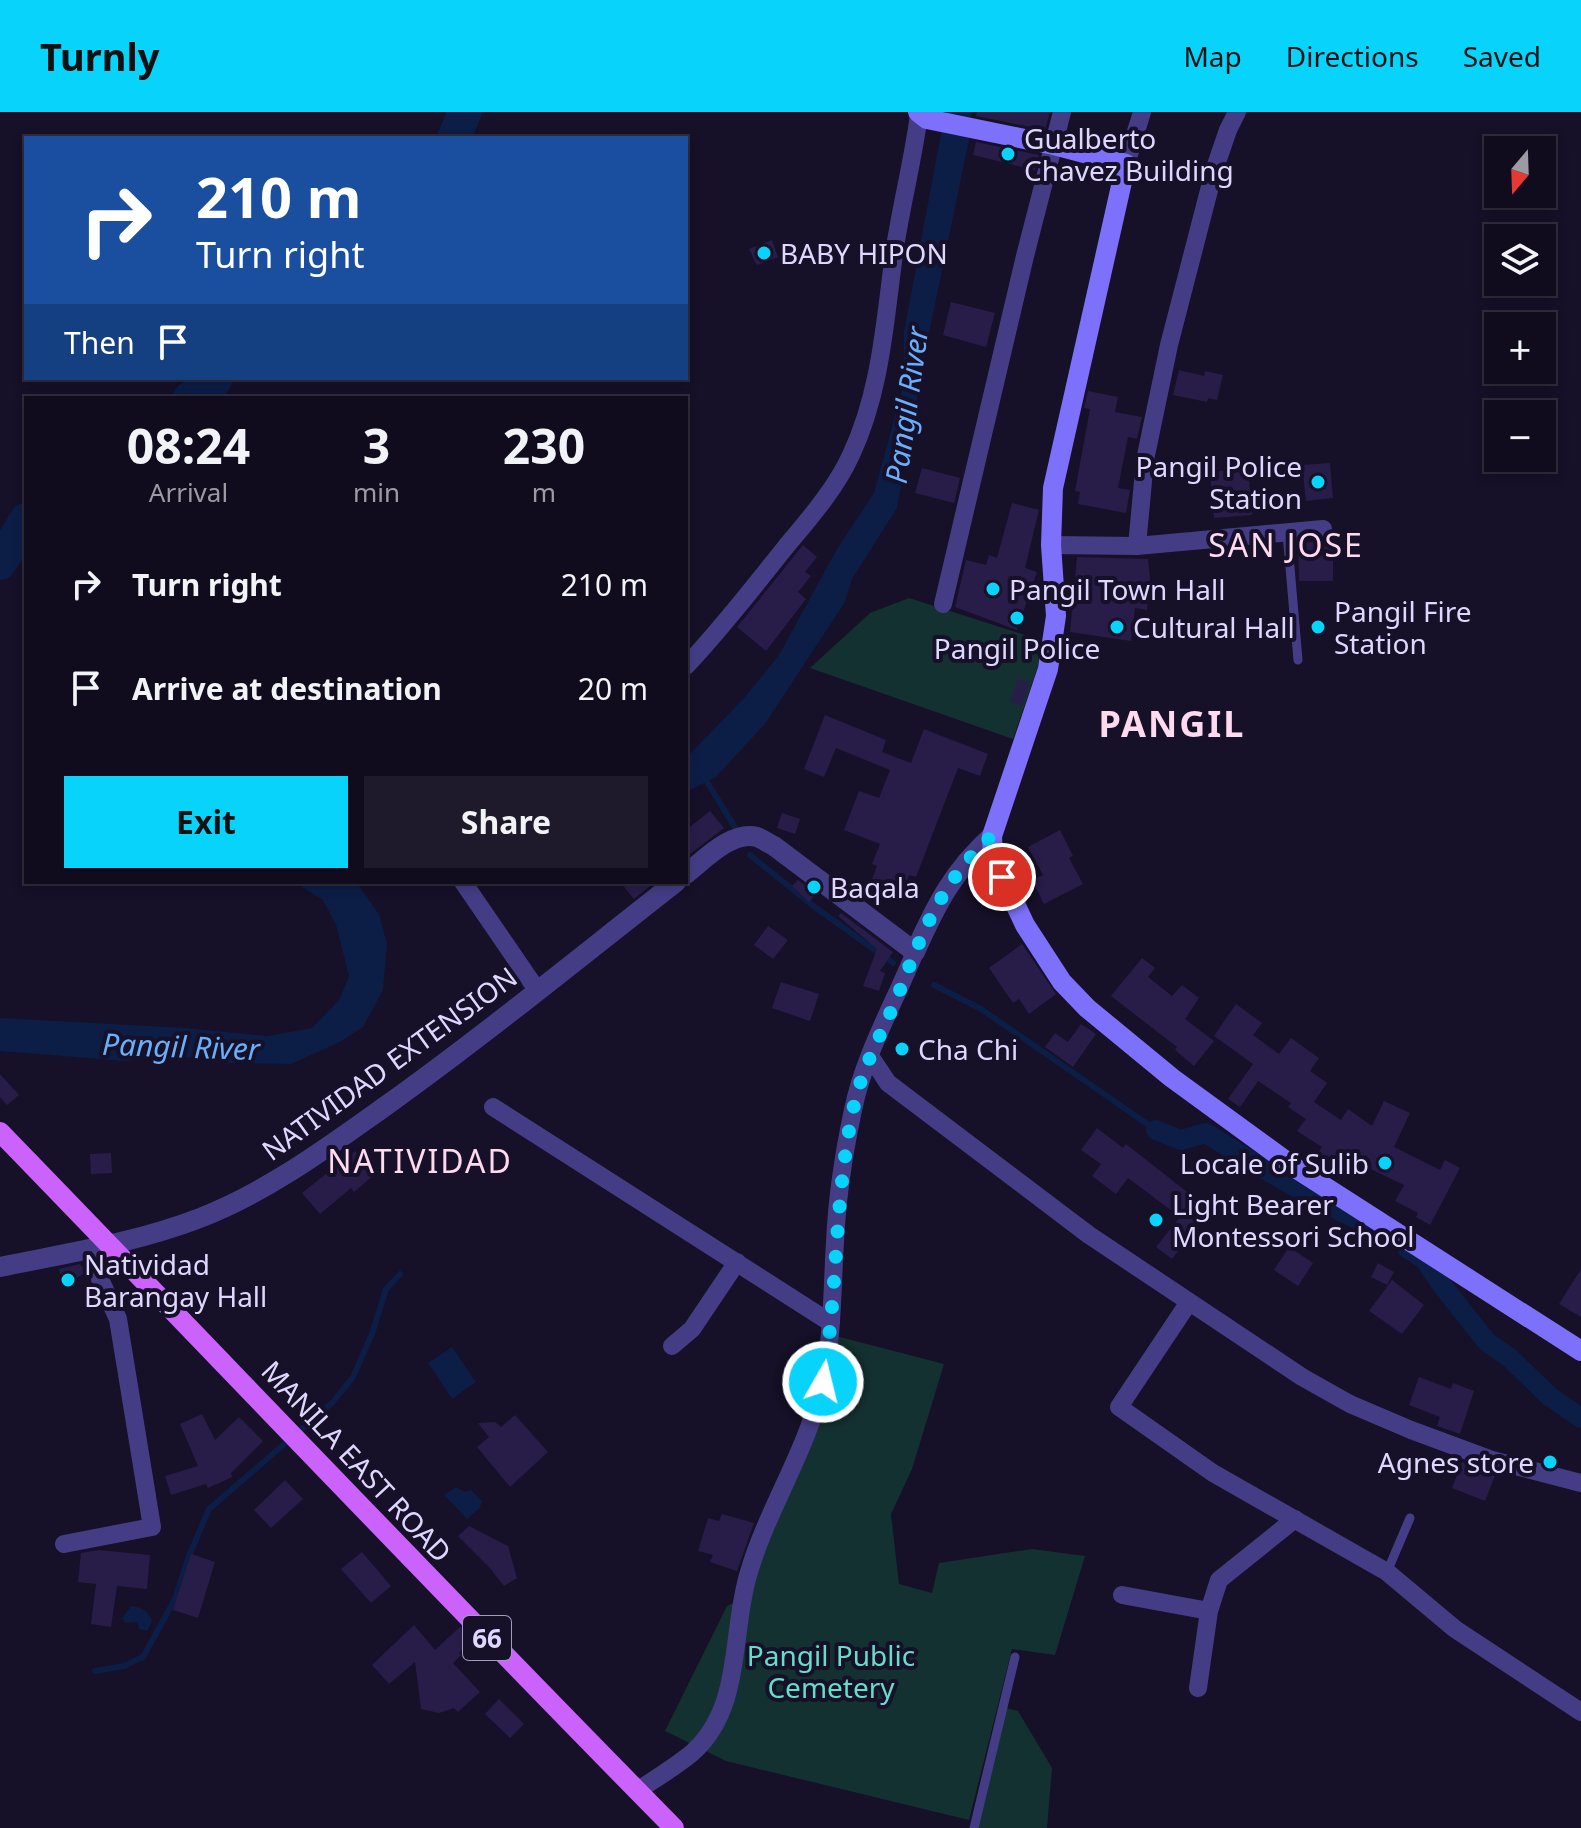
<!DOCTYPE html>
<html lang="en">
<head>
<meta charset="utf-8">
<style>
  body { margin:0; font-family:"Noto Sans",sans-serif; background:#1e1a2b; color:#f1f3f6; height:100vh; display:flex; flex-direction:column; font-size:30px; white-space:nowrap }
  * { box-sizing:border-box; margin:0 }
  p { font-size:26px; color:#9c9ba4 }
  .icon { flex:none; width:44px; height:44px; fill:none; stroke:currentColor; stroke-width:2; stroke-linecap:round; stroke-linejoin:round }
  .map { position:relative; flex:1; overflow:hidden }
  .panel { position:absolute; left:24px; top:284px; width:664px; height:488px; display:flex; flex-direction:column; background:#100c1e; border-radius:0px; box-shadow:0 4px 12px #0003,0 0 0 2px #302c3c }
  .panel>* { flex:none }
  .guide { position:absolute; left:24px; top:24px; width:664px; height:244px; border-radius:0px; box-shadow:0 4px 12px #0003,0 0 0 2px #302c3c; background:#1a4fa0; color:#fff; overflow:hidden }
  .needle { width:52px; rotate:199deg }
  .buttons { position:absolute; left:1484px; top:24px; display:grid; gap:16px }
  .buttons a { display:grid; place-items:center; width:72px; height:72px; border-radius:0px; background:#100c1e; box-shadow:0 4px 12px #0003,0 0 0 2px #302c3c; font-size:40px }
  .pin { position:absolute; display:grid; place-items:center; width:68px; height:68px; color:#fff; margin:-34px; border:4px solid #fff; border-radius:50%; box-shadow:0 2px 8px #0007 }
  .me { position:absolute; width:88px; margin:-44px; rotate:8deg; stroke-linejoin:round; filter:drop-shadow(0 0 6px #0008) }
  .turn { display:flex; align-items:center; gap:28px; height:168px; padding:0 40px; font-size:36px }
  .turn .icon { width:104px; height:104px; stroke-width:2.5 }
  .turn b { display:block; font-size:56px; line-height:68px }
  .then { display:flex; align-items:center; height:76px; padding:0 40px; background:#0003; gap:16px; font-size:30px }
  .eta { display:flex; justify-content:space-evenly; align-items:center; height:136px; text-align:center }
  .eta b { font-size:48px; font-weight:700; line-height:56px }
  .button { display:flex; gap:16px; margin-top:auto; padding:16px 40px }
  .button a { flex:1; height:92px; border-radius:0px; background:#08d3fa; color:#111; font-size:32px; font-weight:700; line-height:92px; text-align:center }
  .button a+a { background:#1e1a2b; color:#f1f3f6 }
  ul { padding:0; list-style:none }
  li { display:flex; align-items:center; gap:24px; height:104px; padding:0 40px }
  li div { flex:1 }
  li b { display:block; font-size:30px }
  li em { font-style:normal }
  header { display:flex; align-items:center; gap:48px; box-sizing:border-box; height:112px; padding:0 40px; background:#08d3fa; color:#111 }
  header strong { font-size:38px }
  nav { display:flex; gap:44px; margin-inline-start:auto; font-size:28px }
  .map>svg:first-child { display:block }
  .green { fill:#143132 }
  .water { fill:#0c1d46 }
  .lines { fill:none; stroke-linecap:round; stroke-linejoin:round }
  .stream { stroke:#0c1d46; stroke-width:6 }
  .canal { stroke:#0c1d46; stroke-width:20 }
  .river { stroke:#0c1d46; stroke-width:34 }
  .building { fill:#281d49 }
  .service { stroke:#443d86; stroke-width:9 }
  .minor { stroke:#443d86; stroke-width:18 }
  .tertiary { stroke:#443d86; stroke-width:20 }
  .secondary { stroke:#7d71fc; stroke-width:20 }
  .primary { stroke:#cc62fc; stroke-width:20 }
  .route { stroke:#08d3fa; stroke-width:14; stroke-dasharray:0 25.2 }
  .poi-dot { fill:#08d3fa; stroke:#161028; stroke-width:3 }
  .labels { text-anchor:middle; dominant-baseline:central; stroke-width:8; stroke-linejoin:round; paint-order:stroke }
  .shield { fill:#161028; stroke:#a39cbe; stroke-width:2 }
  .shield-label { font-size:26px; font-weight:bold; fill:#dfd8fe }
  .poi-label { font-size:28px; fill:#dfd8fe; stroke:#161028; text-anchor:start }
  .street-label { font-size:28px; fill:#dfd8fe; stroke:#161028 }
  .park-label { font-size:28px; fill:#64dec7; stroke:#161028 }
  .water-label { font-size:30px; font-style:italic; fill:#68affc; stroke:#161028 }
  .quarter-label { font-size:32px; letter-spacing:2px; fill:#fedaef; stroke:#161028 }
  .district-label { font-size:36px; font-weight:bold; letter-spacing:2px; fill:#fedaef; stroke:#161028 }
</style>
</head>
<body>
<header>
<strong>Turnly</strong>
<nav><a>Map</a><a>Directions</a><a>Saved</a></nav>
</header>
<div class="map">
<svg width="1581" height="1716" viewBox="0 0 1581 1716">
  <rect width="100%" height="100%" fill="#161028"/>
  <path class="green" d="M 909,486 L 1041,528 L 1045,534 L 1013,627 L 810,556 L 870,501 Z
    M 836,1224 L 944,1252 L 912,1357 L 891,1402 L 899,1472 L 932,1481 L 939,1451 L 1032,1437 L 1085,1444 L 1055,1543 L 1012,1537 L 969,1708 L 726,1649 L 665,1619 L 727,1494 L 750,1483 Z
    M 1006,1596 L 1018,1599 L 1052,1656 L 1047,1716 L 970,1716 Z"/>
  <path class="water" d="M 945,0 L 972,0 L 969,28 L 928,226 L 897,396 L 852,467 L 845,490 L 765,612 L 716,665 L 686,680 L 686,646 L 744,586 L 779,543 L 837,437 L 874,381 L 903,274 L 904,220 Z
    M 294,770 L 356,770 L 379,802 L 387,832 L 383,878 L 363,915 L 340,930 L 291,952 L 231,951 L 172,943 L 125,949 L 0,939 L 0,906 L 186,916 L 267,924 L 312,916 L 339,888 L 349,864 L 336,813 L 323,788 Z
    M 452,1235 L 476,1270 L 452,1287 L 428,1251 Z
    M 456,1375 L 465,1380 L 471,1378 L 482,1389 L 480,1396 L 467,1407 L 444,1383 Z
    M 131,1494 C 142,1495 148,1499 152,1509 L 147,1519 L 139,1517 L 137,1510 L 125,1511 L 122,1506 Z"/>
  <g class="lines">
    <path class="stream" d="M 704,665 L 736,717
      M 750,743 L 812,793 L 893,851
      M 934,873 L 981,897 L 1156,1018
      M 95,1559 L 124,1554 L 143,1545 L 175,1487 L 189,1444 L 209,1397 L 333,1290 L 353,1265 L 372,1222 L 386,1177 L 400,1162"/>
    <path class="canal" d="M 1156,1018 L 1181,1028 L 1206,1021 C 1263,1057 1318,1091 1381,1118
      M 1407,1136 L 1424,1147 L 1444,1176 L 1487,1230 L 1510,1246 L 1549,1284 L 1581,1306"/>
    <path class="river" d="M 454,26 L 465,0
      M 190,286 L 210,274 L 216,266
      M 0,451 L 26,408"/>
  </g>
  <path class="building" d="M 977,0 L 1050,0 L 1045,18 L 976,4 Z
    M 976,30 L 1039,43 L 1035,58 L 973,43 Z
    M 772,128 L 778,145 L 757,153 L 749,137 Z
    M 951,190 L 995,201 L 986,235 L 943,223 Z
    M 1179,258 L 1204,264 L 1205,259 L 1223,263 L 1217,288 L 1208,286 L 1207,290 L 1173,283 Z
    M 1088,279 L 1118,285 L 1115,300 L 1142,305 L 1137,327 L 1128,325 L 1118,376 L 1130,378 L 1126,401 L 1078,392 L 1080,380 L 1075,379 L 1090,297 L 1084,296 Z
    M 1330,351 L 1333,386 L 1306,389 L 1302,353 Z
    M 922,356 L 960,366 L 954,391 L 915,381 Z
    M 1248,356 L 1252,403 L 1214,406 L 1210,360 Z
    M 1012,391 L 1039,398 L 1025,456 L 1037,460 L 1017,518 L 955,495 L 966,448 L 986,453 L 989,443 L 997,446 Z
    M 1333,425 L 1333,469 L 1299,469 L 1298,431 L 1324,429 Z
    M 803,433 L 817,445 L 805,460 L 811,464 L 798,480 L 806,487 L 766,539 L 737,515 Z
    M 1077,445 L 1148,447 L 1150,466 L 1147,498 L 1135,496 L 1131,529 L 1070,520 Z
    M 1018,567 L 1030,570 L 1022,594 L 1010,590 Z
    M 825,603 L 886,628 L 882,640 L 911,651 L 924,617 L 988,642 L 980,664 L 958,656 L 916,765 L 909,763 L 902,782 L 871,770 L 877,754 L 872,752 L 880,732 L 844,718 L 859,679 L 879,686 L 890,658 L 836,636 L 824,665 L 804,657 Z
    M 710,699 L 724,716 L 686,745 L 686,718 Z
    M 782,701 L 800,707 L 795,722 L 777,716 Z
    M 1060,718 L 1073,744 L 1069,746 L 1083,772 L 1044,792 L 1032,768 L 1043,763 L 1028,735 Z
    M 798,768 L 816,782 L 809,790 L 792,774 Z
    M 620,770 L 655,770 L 634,787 Z
    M 841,801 L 893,840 L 880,859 L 885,861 L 879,879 L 863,874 L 877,837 L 838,804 Z
    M 768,814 L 788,828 L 773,847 L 754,833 Z
    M 1022,832 L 1056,882 L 1029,902 L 1019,887 L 1013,891 L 989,856 Z
    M 1142,846 L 1155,856 L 1148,865 L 1172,884 L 1182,873 L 1199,886 L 1185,907 L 1214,929 L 1194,954 L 1175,938 L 1177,935 L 1111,884 Z
    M 781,870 L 819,882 L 810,909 L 772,896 Z
    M 1236,892 L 1262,911 L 1253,923 L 1279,942 L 1291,926 L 1319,946 L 1310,959 L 1327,971 L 1314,990 L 1341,1008 L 1348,997 L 1372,1014 L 1384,989 L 1410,1001 L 1394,1035 L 1440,1058 L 1445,1048 L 1460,1056 L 1430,1113 L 1416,1105 L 1418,1101 L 1395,1089 L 1404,1073 L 1358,1051 L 1351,1065 L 1336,1058 L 1337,1055 L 1317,1042 L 1322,1035 L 1297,1019 L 1306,1007 L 1288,995 L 1291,991 L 1258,969 L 1240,995 L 1228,987 L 1253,952 L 1214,924 Z
    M 1081,912 L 1096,922 L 1073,955 L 1045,935 L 1055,921 L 1068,930 Z
    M 0,962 L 19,983 L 7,993 L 0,985 Z
    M 1097,1016 L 1123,1036 L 1126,1032 L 1210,1098 L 1172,1147 L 1156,1135 L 1180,1105 L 1128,1066 L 1116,1082 L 1092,1064 L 1101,1052 L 1081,1038 Z
    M 355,1039 L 375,1062 L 354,1080 L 351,1076 L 320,1102 L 302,1081 Z
    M 111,1041 L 112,1061 L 91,1062 L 90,1042 Z
    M 1289,1135 L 1313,1151 L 1298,1174 L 1274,1158 Z
    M 1378,1151 L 1394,1160 L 1387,1173 L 1371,1165 Z
    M 80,1152 L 86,1160 L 63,1175 L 59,1157 Z
    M 1581,1157 L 1581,1205 L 1559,1192 Z
    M 1392,1168 L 1424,1193 L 1402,1222 L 1369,1199 Z
    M 1419,1265 L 1451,1277 L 1453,1271 L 1474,1279 L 1460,1322 L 1437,1314 L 1440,1305 L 1409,1293 Z
    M 202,1302 L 215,1328 L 239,1305 L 263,1329 L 231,1361 L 232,1365 L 208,1376 L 206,1372 L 171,1383 L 165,1364 L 198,1354 L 180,1312 Z
    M 515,1303 L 548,1340 L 510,1375 L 477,1335 L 489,1325 L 478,1311 L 495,1310 L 501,1315 Z
    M 1462,1350 L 1496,1361 L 1485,1389 L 1452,1376 Z
    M 285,1368 L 303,1387 L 271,1416 L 254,1398 Z
    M 722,1402 L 754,1411 L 737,1459 L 710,1450 L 713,1443 L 698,1439 L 708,1406 L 719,1409 Z
    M 469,1414 L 508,1434 L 517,1466 L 504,1474 L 489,1455 L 458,1424 Z
    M 99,1438 L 150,1443 L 147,1477 L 117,1474 L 111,1515 L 91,1512 L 96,1472 L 78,1470 L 81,1441 Z
    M 362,1440 L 391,1474 L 371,1491 L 341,1457 Z
    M 191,1442 L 215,1450 L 198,1506 L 173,1498 Z
    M 414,1513 L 435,1538 L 460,1515 L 473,1529 L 459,1541 L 461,1543 L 453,1551 L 480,1580 L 458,1600 L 454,1596 L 439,1601 L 421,1597 L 415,1550 L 389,1572 L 372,1553 Z
    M 499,1587 L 524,1612 L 510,1626 L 485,1602 Z"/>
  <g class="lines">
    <path class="service" d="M 1287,421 L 1298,548
      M 1387,1460 L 1410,1406
      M 974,1716 L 1015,1545"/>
    <path class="minor" d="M 1126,52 L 1142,0
      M 1051,433 L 1137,434 L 1323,417
      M 1137,434 L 1145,348 L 1169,233 L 1214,59 L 1228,18 L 1237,0
      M 943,492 L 1025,144 L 1062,0
      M 686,554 C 721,517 752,477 784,437 C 808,408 835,378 851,343 C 882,277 885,205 895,135 C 902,91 913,47 919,3
      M 463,770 L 537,878
      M 870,944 L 888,971 L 1089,1123 L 1302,1265 L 1350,1292 L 1411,1318 L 1492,1348 L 1581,1371
      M 493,995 L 831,1211
      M 1189,1190 L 1119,1295 L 1213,1361 L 1387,1460 L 1455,1517 L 1581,1600
      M 672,1234 L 692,1217 L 737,1150
      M 64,1432 L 152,1415 L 118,1207 L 100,1167 L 100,1146 L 111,1134
      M 1122,1483 L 1209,1499
      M 1198,1576 L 1209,1499 L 1219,1468 L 1295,1407
      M 637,1679 C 655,1667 675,1655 692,1641 C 744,1595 730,1520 749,1460 C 768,1395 809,1336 823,1268 C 833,1223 832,1176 835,1130 C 837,1086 844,1040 853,998 C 864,943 894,892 915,840"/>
    <path class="tertiary" d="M 686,762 C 704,748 732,718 757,725 C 763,727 769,732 774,734 L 915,840 C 936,793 953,759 992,724
      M 0,1155 C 68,1141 135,1131 200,1106 C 269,1079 328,1035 387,993 C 486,922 580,845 676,770"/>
    <path class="secondary" d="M 918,0 L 927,7 L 1054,33 L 1126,52 L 1053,376 L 1051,433 L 1056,504 L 1048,557 L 992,724 L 993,745 L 1025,813 L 1062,870 L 1087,896 L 1172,966 L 1297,1057 L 1581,1239"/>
    <path class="primary" d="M 0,1020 C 225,1252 447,1486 674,1716"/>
  </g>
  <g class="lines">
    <path class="route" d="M 823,1270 C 838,1180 834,1088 853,998 C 862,953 886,915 902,873 C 925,814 944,767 992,724 L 993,745 L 1002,765"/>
  </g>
  <g class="poi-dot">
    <circle cx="1008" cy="42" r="8"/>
    <circle cx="764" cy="141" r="8"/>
    <circle cx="1318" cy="370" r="8"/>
    <circle cx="993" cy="477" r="8"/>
    <circle cx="1017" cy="506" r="8"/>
    <circle cx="1117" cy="515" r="8"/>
    <circle cx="1318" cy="515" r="8"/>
    <circle cx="814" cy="775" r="8"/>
    <circle cx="902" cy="937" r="8"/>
    <circle cx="1385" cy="1051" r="8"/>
    <circle cx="1156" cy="1108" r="8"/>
    <circle cx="68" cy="1168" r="8"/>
    <circle cx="1550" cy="1350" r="8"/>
  </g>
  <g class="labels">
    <rect class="shield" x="463" y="1504" width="48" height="44" rx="6"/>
    <g class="shield-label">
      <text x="487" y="1526">66</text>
    </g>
    <g class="poi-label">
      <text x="1024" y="26">Gualberto<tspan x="1024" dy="32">Chavez Building</tspan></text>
      <text x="780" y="141">BABY HIPON</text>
      <text x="1302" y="354" text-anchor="end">Pangil Police<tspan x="1302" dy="32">Station</tspan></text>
      <text x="1009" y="477">Pangil Town Hall</text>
      <text x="1334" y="499">Pangil Fire<tspan x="1334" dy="32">Station</tspan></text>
      <text x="1133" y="515">Cultural Hall</text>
      <text x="1017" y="536" text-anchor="middle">Pangil Police</text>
      <text x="830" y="775">Baqala</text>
      <text x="918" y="937">Cha Chi</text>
      <text x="1369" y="1051" text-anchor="end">Locale of Sulib</text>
      <text x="1172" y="1092">Light Bearer<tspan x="1172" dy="32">Montessori School</tspan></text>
      <text x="84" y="1152">Natividad<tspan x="84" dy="32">Barangay Hall</tspan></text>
      <text x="1534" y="1350" text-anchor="end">Agnes store</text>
    </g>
    <g class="street-label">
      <text transform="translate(389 951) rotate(-36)">NATIVIDAD EXTENSION</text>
      <text transform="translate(357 1349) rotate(47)">MANILA EAST ROAD</text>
    </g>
    <g class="park-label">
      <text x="831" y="1543">Pangil Public<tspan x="831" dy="32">Cemetery</tspan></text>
    </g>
    <g class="water-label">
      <text transform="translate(906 293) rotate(-82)">Pangil River</text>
      <text transform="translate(181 934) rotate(2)">Pangil River</text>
    </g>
    <g class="quarter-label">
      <text x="1286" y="432">SAN JOSE</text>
      <text x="420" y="1048">NATIVIDAD</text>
    </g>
    <g class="district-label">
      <text x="1172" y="611">PANGIL</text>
    </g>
  </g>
</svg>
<div class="buttons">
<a><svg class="needle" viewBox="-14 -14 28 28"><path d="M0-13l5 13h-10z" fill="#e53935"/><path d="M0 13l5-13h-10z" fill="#9c9ba4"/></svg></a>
<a><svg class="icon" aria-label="layers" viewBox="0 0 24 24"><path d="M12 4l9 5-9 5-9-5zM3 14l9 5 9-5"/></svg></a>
<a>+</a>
<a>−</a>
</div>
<div class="pin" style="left:1002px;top:765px;background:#d93025"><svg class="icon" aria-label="arrive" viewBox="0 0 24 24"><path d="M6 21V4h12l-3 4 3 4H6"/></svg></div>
<svg class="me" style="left:823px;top:1270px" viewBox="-20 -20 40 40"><circle r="17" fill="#08d3fa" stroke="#fff" stroke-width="3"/><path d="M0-11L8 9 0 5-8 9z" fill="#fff"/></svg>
<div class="guide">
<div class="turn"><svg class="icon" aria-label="right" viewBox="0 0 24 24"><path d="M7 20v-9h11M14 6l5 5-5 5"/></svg><div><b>210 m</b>Turn right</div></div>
<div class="then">Then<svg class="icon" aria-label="arrive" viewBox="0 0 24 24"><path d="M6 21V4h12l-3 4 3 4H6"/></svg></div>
</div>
<section class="panel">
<div class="eta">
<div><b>08:24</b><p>Arrival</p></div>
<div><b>3</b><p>min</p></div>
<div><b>230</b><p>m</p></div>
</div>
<ul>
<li><svg class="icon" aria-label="right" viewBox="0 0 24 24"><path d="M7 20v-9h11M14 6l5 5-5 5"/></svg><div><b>Turn right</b></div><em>210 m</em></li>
<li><svg class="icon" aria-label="arrive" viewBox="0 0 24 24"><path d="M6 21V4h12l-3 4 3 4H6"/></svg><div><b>Arrive at destination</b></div><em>20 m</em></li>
</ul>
<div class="button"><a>Exit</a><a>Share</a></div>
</section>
</div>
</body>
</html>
